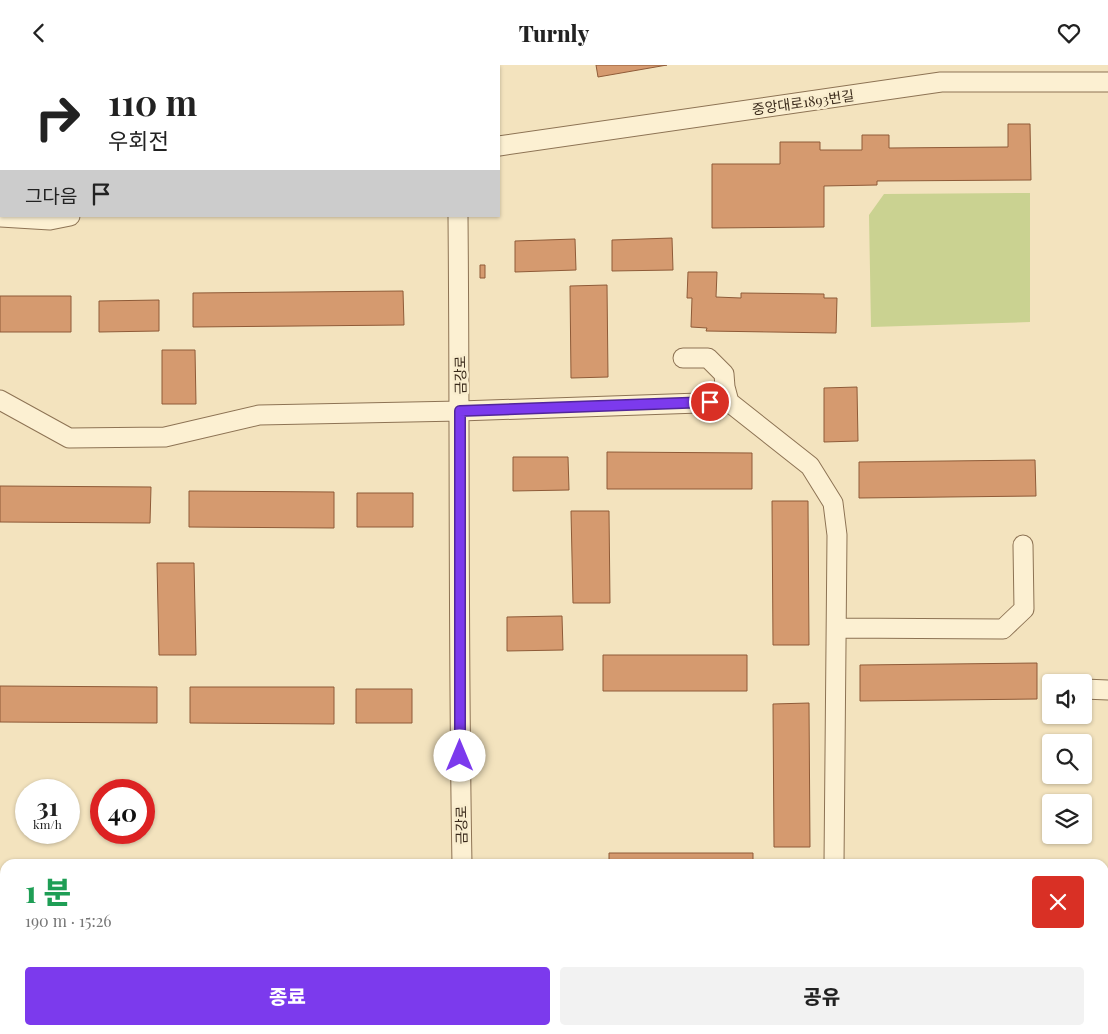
<!DOCTYPE html>
<html lang="ko">
<head>
<meta charset="utf-8">
<style>
  body { margin:0; font-family:"Playfair Display","Noto Sans KR",serif; background:#f2f2f2; color:#222; height:100vh; display:flex; flex-direction:column; font-size:19px; white-space:nowrap }
  * { box-sizing:border-box; margin:0 }
  p { font-size:16px; color:#767676 }
  .icon { flex:none; width:28px; height:28px; fill:none; stroke:currentColor; stroke-width:2; stroke-linecap:round; stroke-linejoin:round }
  .map { position:relative; flex:1; overflow:hidden }
  .sheet { position:absolute; left:0px; top:794px; width:1109px; height:176px; display:flex; flex-direction:column; background:#fff; border-radius:15px 15px 0 0; box-shadow:0 1px 4px #0004 }
  .sheet>* { flex:none }
  .guide { position:absolute; left:0px; top:0px; width:500px; height:152px; box-shadow:0 1px 4px #0004; background:#fff; color:#222; overflow:hidden }
  .fabs { position:absolute; left:1042px; top:609px; display:grid; gap:10px }
  .fabs a { display:grid; place-items:center; width:50px; height:50px; border-radius:5px; background:#fff; box-shadow:0 1px 4px #0004; font-size:25px }
  .speed { position:absolute; left:15px; top:714px; display:flex; gap:10px; font-size:25px; font-weight:700; text-align:center }
  .speed>* { display:grid; place-content:center; width:65px; height:65px; border-radius:50%; background:#fff; box-shadow:0 1px 4px #0004; line-height:1 }
  .speed small { font-size:12px; font-weight:400 }
  .speed .limit { border:8px solid #d22; background:#fff; color:#111 }
  .pin { position:absolute; display:grid; place-items:center; width:42px; height:42px; color:#fff; margin:-21px; border:2px solid #fff; border-radius:50%; box-shadow:0 1px 5px #0007 }
  .me { position:absolute; width:55px; margin:-28px; rotate:0deg; stroke-linejoin:round; filter:drop-shadow(0 0 4px #0008) }
  .turn { display:flex; align-items:center; gap:18px; height:105px; padding:0 25px; font-size:22px }
  .turn .icon { width:65px; height:65px; stroke-width:2.5 }
  .turn b { display:block; font-size:35px; line-height:42px }
  .then { display:flex; align-items:center; height:48px; padding:0 25px; background:#0003; gap:10px; font-size:19px }
  .round { display:grid; place-items:center; flex:none; width:52px; height:52px; border-radius:5px; background:#f2f2f2 }
  .summary { display:flex; align-items:center; justify-content:space-between; height:85px; padding:0 25px }
  h1 { font-size:30px; font-weight:800; line-height:38px; color:#1e9e55 }
  .primary-button { display:flex; gap:10px; margin-top:auto; padding:10px 25px }
  .primary-button a { flex:1; height:58px; border-radius:5px; background:#7c3aed; color:#fff; font-size:20px; font-weight:800; line-height:58px; text-align:center }
  .primary-button a+a { background:#f2f2f2; color:#222 }
  header { display:flex; justify-content:space-between; align-items:center; height:65px; padding:0 25px; background:#fff; font-size:22px; font-weight:800 }
  .map>svg:first-child { display:block }
  .green { fill:#cad291 }
  .building { fill:#d59a6f; stroke:#8f5b38 }
  .lines { fill:none; stroke-linecap:round; stroke-linejoin:round }
  .minor-casing { stroke:#8d7354; stroke-width:21 }
  .minor { stroke:#fcf0d2; stroke-width:19 }
  .route-casing { stroke:#51269a; stroke-width:12 }
  .route { stroke:#7c3aed; stroke-width:9 }
  .labels { text-anchor:middle; dominant-baseline:central; stroke-width:5; stroke-linejoin:round; paint-order:stroke }
  .street-label { font-size:14px; fill:#3a2a1b; stroke:#f9edce }
</style>
</head>
<body>
<header><svg class="icon" aria-label="back" viewBox="0 0 24 24"><path d="M15 5l-7 7 7 7"/></svg>Turnly<svg class="icon" aria-label="heart" viewBox="0 0 24 24"><path d="M12 20l-8-8c-3-5 5-10 8-4 3-6 11-1 8 4z"/></svg></header>
<div class="map">
<svg width="1108" height="969" viewBox="0 0 1108 969">
  <rect width="100%" height="100%" fill="#f3e3be"/>
  <path class="green" d="M 171,0 L 381,0 L 171,1 Z
    M 1030,128 L 1030,257 L 871,262 L 869,150 L 884,129 Z"/>
  <path class="building" d="M 103,0 L 169,0 L 103,1 Z
    M 596,0 L 667,0 L 598,12 Z
    M 1008,59 L 1030,59 L 1031,115 L 877,116 L 877,120 L 824,121 L 824,162 L 712,163 L 712,99 L 780,99 L 780,77 L 820,77 L 820,85 L 862,85 L 862,70 L 889,70 L 889,83 L 1008,82 Z
    M 672,173 L 673,205 L 612,206 L 612,175 Z
    M 575,174 L 576,205 L 515,207 L 515,176 Z
    M 480,200 L 485,200 L 485,213 L 480,213 Z
    M 688,207 L 717,207 L 716,232 L 741,233 L 741,228 L 824,229 L 824,233 L 837,233 L 836,268 L 706,266 L 707,263 L 691,262 L 692,233 L 687,233 Z
    M 607,220 L 608,312 L 571,313 L 570,221 Z
    M 403,226 L 404,260 L 193,262 L 193,228 Z
    M 0,231 L 71,231 L 71,267 L 0,267 Z
    M 159,235 L 159,266 L 99,267 L 99,236 Z
    M 162,285 L 195,285 L 196,339 L 162,339 Z
    M 857,322 L 858,376 L 824,377 L 824,323 Z
    M 607,387 L 752,388 L 752,424 L 607,424 Z
    M 513,392 L 568,392 L 569,425 L 513,426 Z
    M 1035,395 L 1036,431 L 859,433 L 859,397 Z
    M 0,421 L 151,422 L 150,458 L 0,457 Z
    M 189,426 L 334,427 L 334,463 L 189,462 Z
    M 357,428 L 413,428 L 413,462 L 357,462 Z
    M 772,436 L 808,436 L 809,580 L 773,580 Z
    M 571,446 L 609,446 L 610,538 L 573,538 Z
    M 157,498 L 194,498 L 196,590 L 159,590 Z
    M 562,551 L 563,585 L 507,586 L 507,552 Z
    M 603,590 L 747,590 L 747,626 L 603,626 Z
    M 1037,598 L 1037,634 L 860,636 L 860,600 Z
    M 0,621 L 157,622 L 157,658 L 0,657 Z
    M 190,622 L 334,622 L 334,659 L 190,658 Z
    M 356,624 L 412,624 L 412,658 L 356,658 Z
    M 809,638 L 810,782 L 774,782 L 773,639 Z
    M 609,788 L 753,788 L 753,799 L 609,799 Z
    M 0,820 L 5,820 L 5,854 L 0,854 Z
    M 1108,950 L 1108,969 L 1104,969 L 1104,951 Z
    M 155,965 L 190,965 L 190,969 L 156,969 Z
    M 770,965 L 807,965 L 807,969 L 770,969 Z"/>
  <g class="lines">
    <defs>
      <path id="minor" d="M 457,0 L 457,1
        M 499,81 L 941,17 L 1108,17
        M 458,151 C 460,367 458,583 462,799
        M 0,152 L 50,155 L 70,151
        M 0,335 L 69,373 L 165,372 L 259,350 L 460,346 L 729,337 L 725,322 L 724,309 L 708,293 L 683,293
        M 729,337 L 810,401 L 833,438 L 837,470 L 834,799
        M 837,563 L 1003,564 L 1024,544 L 1023,480
        M 1084,624 L 1108,625
        M 465,965 L 465,969
        M 1070,965 L 1070,969
        M 1086,965 L 1086,969
        M 832,969 L 832,965"/>
    </defs>
    <use href="#minor" class="minor-casing"/>
    <use href="#minor" class="minor"/>
  </g>
  <g class="lines">
    <defs>
      <path id="route" d="M 460,691 L 460,346 L 710,337"/>
    </defs>
    <use href="#route" class="route-casing"/>
    <use href="#route" class="route"/>
  </g>
  <g class="labels">
    <g class="street-label">
      <text transform="translate(803 37) rotate(-8)">중앙대로1893번길</text>
      <text transform="translate(460 310) rotate(-91)">금강로</text>
      <text transform="translate(461 760) rotate(-91)">금강로</text>
    </g>
  </g>
</svg>
<div class="fabs">
<a><svg class="icon" aria-label="sound" viewBox="0 0 24 24"><path d="M4 9h4l5-4v14l-5-4H4zM17 9q2 3 0 6"/></svg></a>
<a><svg class="icon" aria-label="search" viewBox="0 0 24 24"><circle cx="10" cy="10" r="6"/><path d="M15 15l6 6"/></svg></a>
<a><svg class="icon" aria-label="layers" viewBox="0 0 24 24"><path d="M12 4l9 5-9 5-9-5zM3 14l9 5 9-5"/></svg></a>
</div>
<div class="speed"><div>31<small>km/h</small></div><div class="limit">40</div></div>
<div class="pin" style="left:710px;top:337px;background:#d93025"><svg class="icon" aria-label="arrive" viewBox="0 0 24 24"><path d="M6 21V4h12l-3 4 3 4H6"/></svg></div>
<svg class="me" style="left:460px;top:691px" viewBox="-20 -20 40 40"><circle r="19" fill="#fff"/><path d="M0-13L10 11 0 6-10 11z" fill="#7c3aed"/></svg>
<div class="guide">
<div class="turn"><svg class="icon" aria-label="right" viewBox="0 0 24 24"><path d="M7 20v-9h11M14 6l5 5-5 5"/></svg><div><b>110 m</b>우회전</div></div>
<div class="then">그다음<svg class="icon" aria-label="arrive" viewBox="0 0 24 24"><path d="M6 21V4h12l-3 4 3 4H6"/></svg></div>
</div>
<section class="sheet">
<div class="summary"><div><h1>1 분</h1><p>190 m · 15:26</p></div><a class="round" style="background:#d93025;color:#fff"><svg class="icon" aria-label="close" viewBox="0 0 24 24"><path d="M6 6l12 12M18 6L6 18"/></svg></a></div>
<div class="primary-button"><a>종료</a><a>공유</a></div>
</section>
</div>
</body>
</html>
